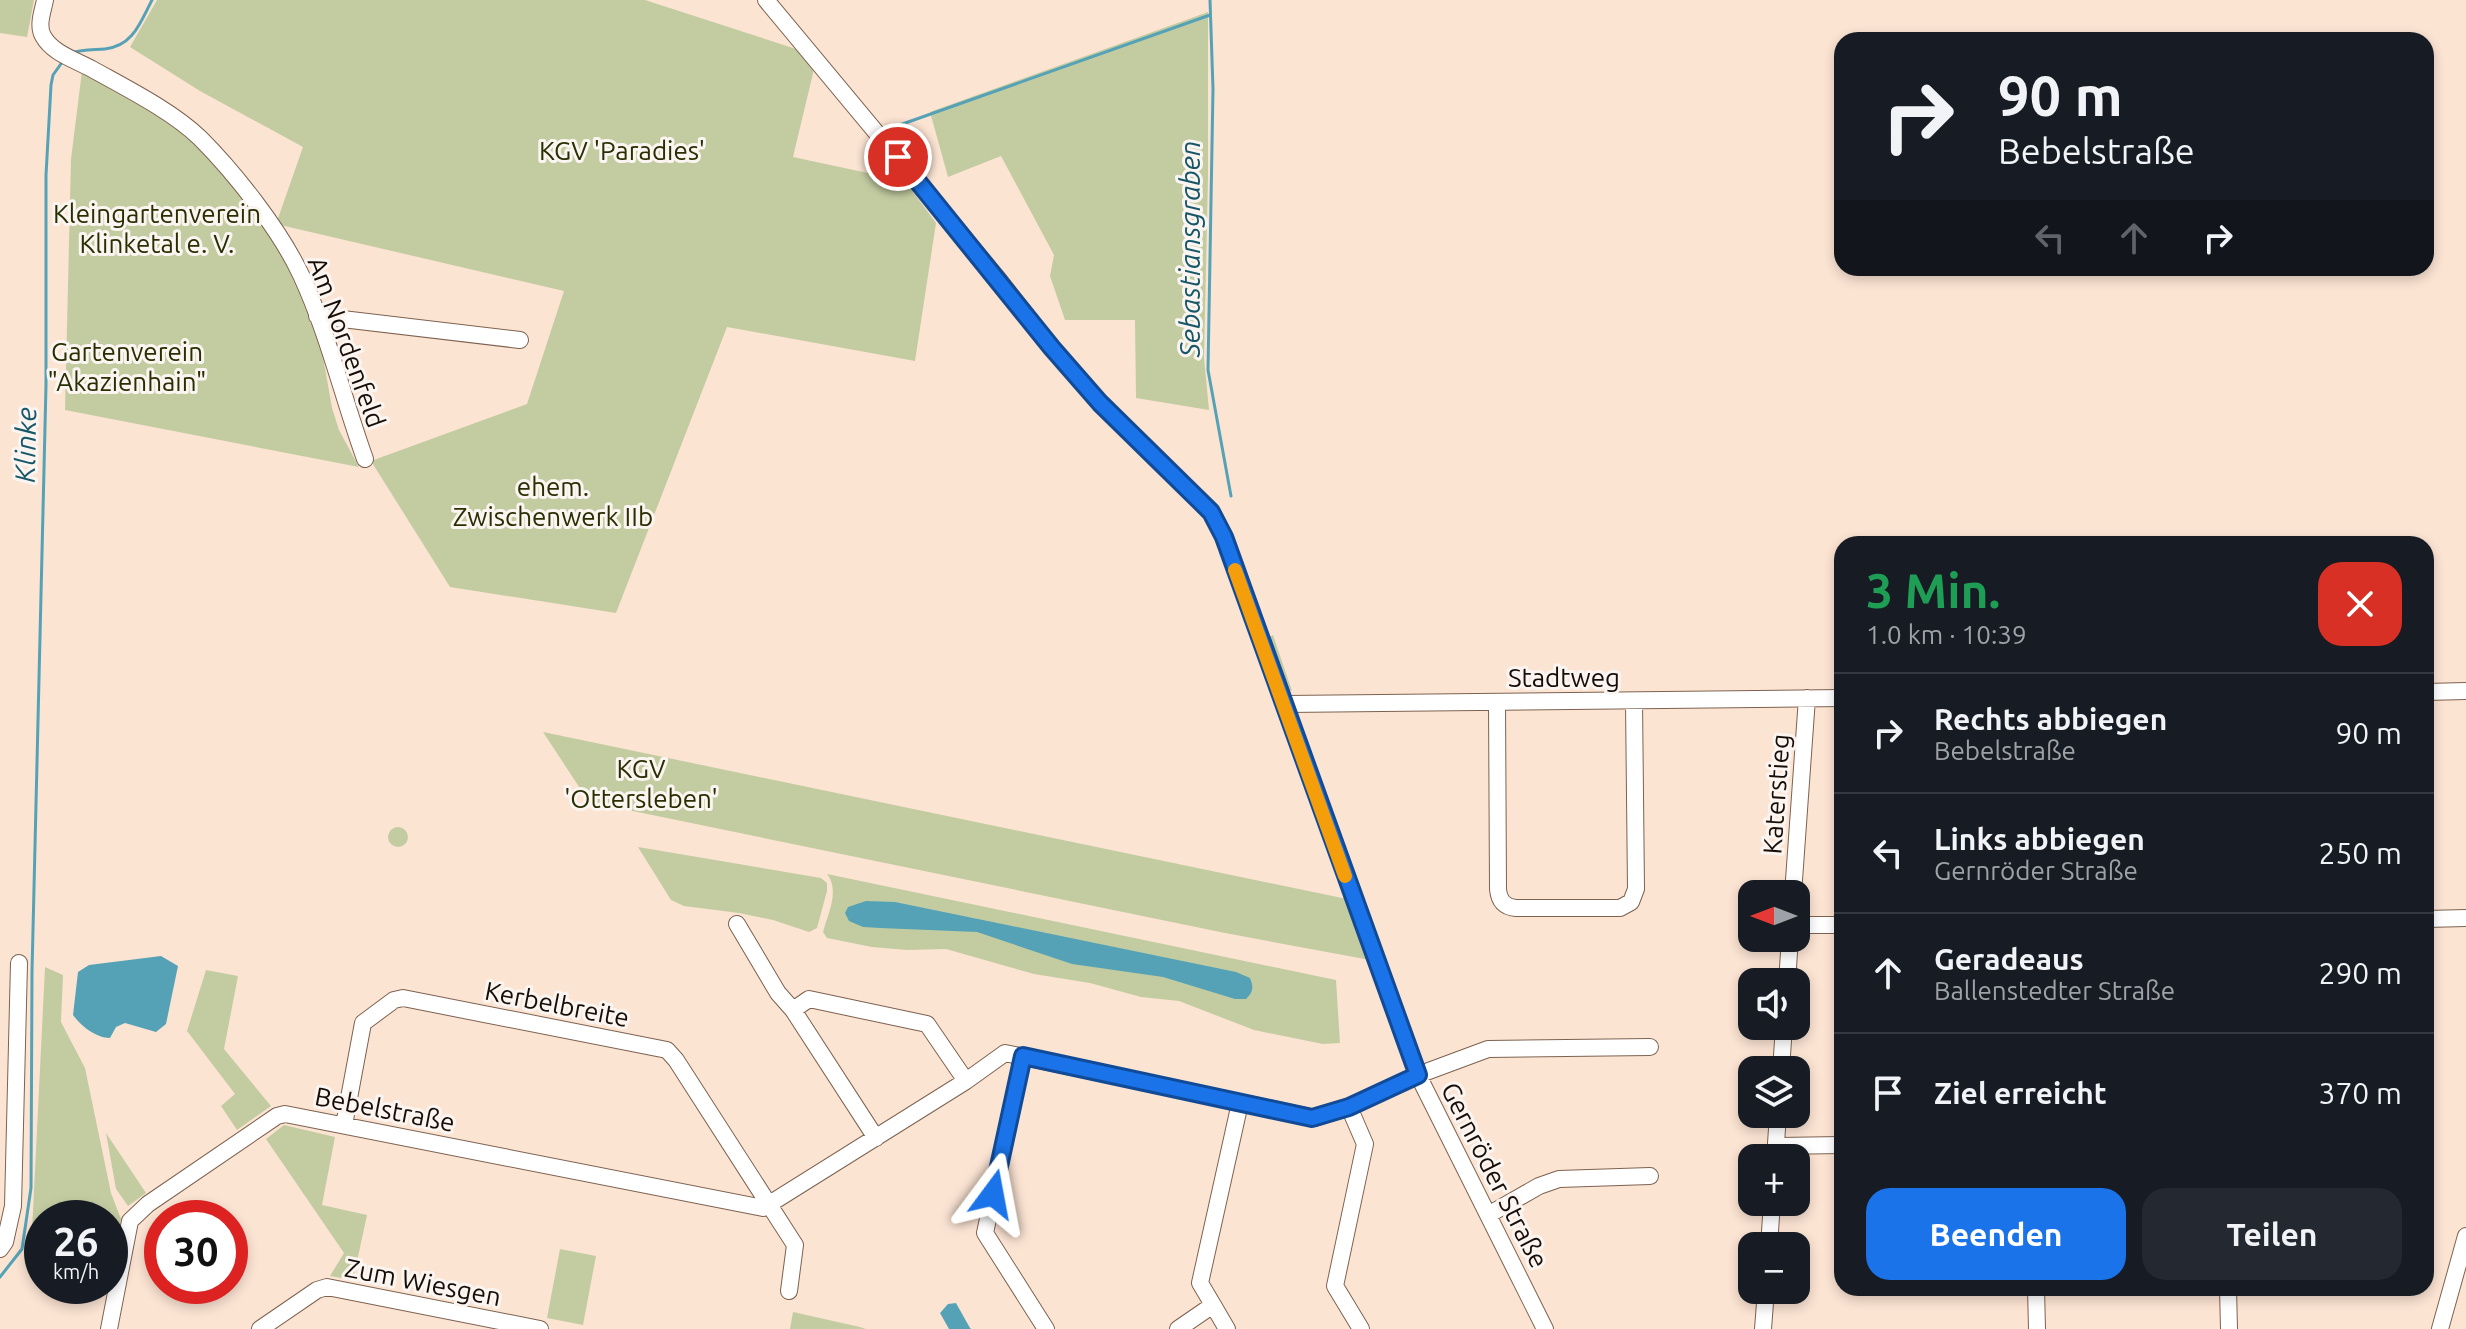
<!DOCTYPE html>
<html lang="de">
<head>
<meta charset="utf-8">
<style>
  body { margin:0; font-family:Ubuntu,sans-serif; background:#242831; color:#f1f3f6; height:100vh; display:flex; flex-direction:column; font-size:30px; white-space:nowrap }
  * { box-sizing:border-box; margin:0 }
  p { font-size:26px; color:#9ea1a6 }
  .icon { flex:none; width:44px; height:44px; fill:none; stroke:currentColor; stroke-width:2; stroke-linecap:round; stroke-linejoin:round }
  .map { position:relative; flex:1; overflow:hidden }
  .panel { position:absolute; left:1834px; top:536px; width:600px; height:760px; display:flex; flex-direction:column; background:#171b24; border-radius:24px; box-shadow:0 4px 12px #0003 }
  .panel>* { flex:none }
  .banner { position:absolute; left:1834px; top:32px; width:600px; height:244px; border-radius:24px; box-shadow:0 4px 12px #0003; background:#171b24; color:#f1f3f6; overflow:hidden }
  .needle { width:52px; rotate:270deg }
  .controls { position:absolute; left:1738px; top:880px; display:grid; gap:16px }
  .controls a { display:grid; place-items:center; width:72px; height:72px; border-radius:16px; background:#171b24; box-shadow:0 4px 12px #0003; font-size:40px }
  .speed { position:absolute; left:24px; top:1200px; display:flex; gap:16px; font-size:40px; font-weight:700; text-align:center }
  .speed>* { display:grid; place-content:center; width:104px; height:104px; border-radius:50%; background:#171b24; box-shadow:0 4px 12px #0003; line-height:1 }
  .speed small { font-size:20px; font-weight:400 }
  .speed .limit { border:12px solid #d22; background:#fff; color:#111 }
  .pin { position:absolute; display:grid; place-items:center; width:68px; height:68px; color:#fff; margin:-34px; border:4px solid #fff; border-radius:50%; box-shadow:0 2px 8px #0007 }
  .me { position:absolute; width:88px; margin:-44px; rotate:13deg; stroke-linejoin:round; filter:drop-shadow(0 0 6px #0008) }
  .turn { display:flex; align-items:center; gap:28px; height:168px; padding:0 32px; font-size:36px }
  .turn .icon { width:104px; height:104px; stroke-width:2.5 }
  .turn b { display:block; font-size:56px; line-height:68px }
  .lanes { display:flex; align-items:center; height:76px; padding:0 32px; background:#0003; justify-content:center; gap:40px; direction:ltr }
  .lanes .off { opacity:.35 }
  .round { display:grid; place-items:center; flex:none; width:84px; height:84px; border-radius:24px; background:#242831 }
  .summary { display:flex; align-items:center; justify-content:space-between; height:136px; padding:0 32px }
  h1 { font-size:48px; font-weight:700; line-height:60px; color:#1e9e55 }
  .cta { display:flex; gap:16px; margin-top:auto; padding:16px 32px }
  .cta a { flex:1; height:92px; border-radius:24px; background:#1a73e8; color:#fff; font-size:32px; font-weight:700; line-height:92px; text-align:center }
  .cta a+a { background:#242831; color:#f1f3f6 }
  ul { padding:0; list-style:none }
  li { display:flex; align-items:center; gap:24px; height:120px; padding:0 32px; border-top:2px solid #363941 }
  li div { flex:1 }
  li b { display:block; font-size:30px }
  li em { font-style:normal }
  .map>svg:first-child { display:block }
  .green { fill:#c3cca1 }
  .water { fill:#55a2b7 }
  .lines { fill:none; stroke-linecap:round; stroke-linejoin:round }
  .stream { stroke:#55a2b7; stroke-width:3 }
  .minor-casing { stroke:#7d6250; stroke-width:18 }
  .minor { stroke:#fff; stroke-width:16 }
  .route-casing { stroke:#114b97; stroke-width:20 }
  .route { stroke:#1a73e8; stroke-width:14 }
  .slow { stroke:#f59e0b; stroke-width:14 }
  .labels { text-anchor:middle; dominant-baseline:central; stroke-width:6; stroke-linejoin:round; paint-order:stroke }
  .park-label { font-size:26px; fill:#292f00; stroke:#fbf5f1 }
  .street-label { font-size:26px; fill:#170d06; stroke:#fbf5f1 }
  .water-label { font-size:28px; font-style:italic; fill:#175767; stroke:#fbf5f1 }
</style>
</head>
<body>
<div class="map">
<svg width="2466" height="1329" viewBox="0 0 2466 1329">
  <rect width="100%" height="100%" fill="#fce4d3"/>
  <path class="green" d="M 0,0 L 34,0 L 27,37 L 0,33 Z
    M 157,0 L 645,0 L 796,49 L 815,65 L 793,157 L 905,181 L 936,223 L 915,361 L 727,327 L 616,613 L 450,587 L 371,461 L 527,404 L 564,291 L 276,224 L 303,147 L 200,91 L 130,47 Z
    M 1208,12 L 1208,177 L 1204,358 L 1209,410 L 1136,398 L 1135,320 L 1065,320 L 1050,276 L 1054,255 L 1001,156 L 948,177 L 930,112 Z
    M 82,71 L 161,116 L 191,138 L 221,170 L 274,237 L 297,279 L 322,351 L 332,408 L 339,430 L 359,467 L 65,410 L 71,159 Z
    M 1273,635 L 1292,691 L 1288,690 L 1268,637 Z
    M 543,732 L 1347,899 L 1370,960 L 1225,933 L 589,802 Z
    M388 837a10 10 0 1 1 20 0a10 10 0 1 1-20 0Z
    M 638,847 L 821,878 L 827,883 L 827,891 L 817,928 L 809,932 L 773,920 L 739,913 L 684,906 L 671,900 Z
    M 827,874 L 1336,980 L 1340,1043 L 1323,1044 L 1254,1030 L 1179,1001 L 1141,997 L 1090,983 L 1034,974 L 946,949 L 907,950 L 872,947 L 827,938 L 823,932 C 828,913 840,891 827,874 Z
    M 45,967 L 63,975 L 61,1022 L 85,1068 L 111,1193 L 121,1219 L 110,1260 L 110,1218 L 42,1218 L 42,1254 L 31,1252 Z
    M 206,970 L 238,976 L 224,1049 L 271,1106 L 237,1130 L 221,1106 L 235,1094 L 187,1031 Z
    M 284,1125 L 335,1137 L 322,1205 L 367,1215 L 353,1280 L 330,1276 L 344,1253 L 266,1139 Z
    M 106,1133 L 146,1193 L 128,1206 L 116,1189 Z
    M 560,1249 L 596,1256 L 583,1325 L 547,1318 Z
    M 793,1312 L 860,1327 L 866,1329 L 790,1329 Z"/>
  <path class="water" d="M 866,901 L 895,902 L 1236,972 L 1250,978 C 1254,988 1253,992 1246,999 L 1235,999 L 1163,977 L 1072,964 L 977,932 L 880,928 L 863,927 L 849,921 L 845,913 L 848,907 Z
    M 161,956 L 178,966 L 166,1024 L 156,1032 L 125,1023 L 116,1027 L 110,1038 C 96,1038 81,1026 73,1015 L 78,972 L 89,965 Z
    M 956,1303 L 970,1328 L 971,1329 L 949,1329 L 940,1313 L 948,1304 Z"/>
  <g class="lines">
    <path class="stream" d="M 1210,0 L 1213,89 L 1208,370 L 1231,496
      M 72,53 C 82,49 94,50 105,49 C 133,46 140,23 152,0
      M 894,127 L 1210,15
      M 0,1277 L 22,1249 L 31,1188 L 32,972 L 46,385 L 46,175 L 51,85 L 53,75 L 63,61"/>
    <defs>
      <path id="minor" d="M 45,0 C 43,11 37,25 43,36 C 53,54 76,60 92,69 C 126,88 172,111 200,138 C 235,173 280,230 301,275 C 328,333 343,398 365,459
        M 766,0 L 999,280 L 1052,348 L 1100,403 L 1211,512 L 1224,537 L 1418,1075 L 1545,1329
        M 317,316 L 520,340
        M 2426,692 L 2466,691
        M 1497,702 L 1498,889 C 1499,901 1505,907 1516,908 L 1620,908 L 1631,902 L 1636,889 L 1634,701
        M 1286,704 L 1842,698
        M 1793,894 L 1807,698
        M 2426,919 L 2466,918
        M 737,924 L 778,993 L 793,1010
        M 1796,925 L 1842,925
        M 1787,982 L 1790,938
        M 1023,1056 L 985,1233 L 1046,1329
        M 1781,1070 L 1784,1026
        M 1349,1107 L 1365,1144 L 1335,1286 L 1361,1329
        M 344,1125 L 363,1023 L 394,1000 L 403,998 L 667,1050 L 676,1060 L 795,1245 L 789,1291
        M 876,1138 L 793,1010 L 809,999 L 927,1024 L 966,1081
        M 1776,1146 L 1842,1145
        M 1775,1158 L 1778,1114
        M 1488,1215 L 1539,1186 L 1559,1179 L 1650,1176
        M 1769,1246 L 1772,1202
        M 0,1249 L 5,1242 L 13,1206 L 19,963
        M 2036,1288 L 2037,1329
        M 2228,1288 L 2229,1329
        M 1213,1305 L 1200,1283 L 1240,1103
        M 109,1329 L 130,1221 L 148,1204 L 277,1116 L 285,1114 L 763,1208 L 966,1081 L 1005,1053 L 1315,1118 L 1349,1107 L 1418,1075 L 1488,1049 L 1650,1047
        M 260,1329 L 317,1290 L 327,1287 L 540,1329
        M 1178,1329 L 1213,1305 L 1227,1329
        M 1763,1329 L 1766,1290
        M 2440,1329 L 2466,1236"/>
    </defs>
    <use href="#minor" class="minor-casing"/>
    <use href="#minor" class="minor"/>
  </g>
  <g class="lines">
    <defs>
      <path id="route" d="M 898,157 L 1052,348 L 1100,403 L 1211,512 L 1224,537 L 1418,1075 L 1349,1107 L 1312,1118 L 1023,1056 L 993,1194"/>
    </defs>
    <use href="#route" class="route-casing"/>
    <use href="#route" class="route"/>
    <path class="slow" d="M 1235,570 L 1345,876"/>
  </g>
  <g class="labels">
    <g class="park-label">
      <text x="622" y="150">KGV 'Paradies'</text>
      <text x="157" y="213">Kleingartenverein<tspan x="157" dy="30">Klinketal e. V.</tspan></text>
      <text x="127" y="351">Gartenverein<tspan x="127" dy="30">"Akazienhain"</tspan></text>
      <text x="553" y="486">ehem.<tspan x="553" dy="30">Zwischenwerk IIb</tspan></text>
      <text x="641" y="768">KGV<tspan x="641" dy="30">'Ottersleben'</tspan></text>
    </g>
    <g class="street-label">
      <text transform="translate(347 342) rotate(70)">Am Nordenfeld</text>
      <text x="1564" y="677">Stadtweg</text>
      <text transform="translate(1776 794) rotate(-86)">Katerstieg</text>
      <text transform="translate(557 1004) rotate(11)">Kerbelbreite</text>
      <text transform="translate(385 1109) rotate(11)">Bebelstraße</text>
      <text transform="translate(1495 1175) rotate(63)">Gernröder Straße</text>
      <text transform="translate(423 1282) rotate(11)">Zum Wiesgen</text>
    </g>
    <g class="water-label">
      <text transform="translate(1189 249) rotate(-90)">Sebastiansgraben</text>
      <text transform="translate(25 445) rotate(-89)">Klinke</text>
    </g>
  </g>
</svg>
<div class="controls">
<a><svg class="needle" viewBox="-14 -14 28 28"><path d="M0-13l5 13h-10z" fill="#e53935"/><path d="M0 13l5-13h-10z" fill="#9ea1a6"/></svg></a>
<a><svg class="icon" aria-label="sound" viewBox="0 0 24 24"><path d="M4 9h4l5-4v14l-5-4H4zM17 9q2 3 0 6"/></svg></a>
<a><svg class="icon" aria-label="layers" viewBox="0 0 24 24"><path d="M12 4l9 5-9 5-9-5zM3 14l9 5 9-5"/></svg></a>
<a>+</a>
<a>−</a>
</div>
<div class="speed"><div>26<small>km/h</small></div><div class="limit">30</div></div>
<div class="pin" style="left:898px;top:157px;background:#d93025"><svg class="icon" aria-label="arrive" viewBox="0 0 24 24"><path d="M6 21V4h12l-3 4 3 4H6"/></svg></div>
<svg class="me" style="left:993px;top:1194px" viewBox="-20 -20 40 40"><path d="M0-17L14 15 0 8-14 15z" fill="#1a73e8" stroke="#fff" stroke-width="4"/></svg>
<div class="banner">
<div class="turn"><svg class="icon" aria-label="right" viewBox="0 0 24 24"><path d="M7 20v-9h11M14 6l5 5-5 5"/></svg><div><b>90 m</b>Bebelstraße</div></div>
<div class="lanes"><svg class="icon off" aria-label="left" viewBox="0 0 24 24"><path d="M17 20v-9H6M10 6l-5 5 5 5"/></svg><svg class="icon off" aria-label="ahead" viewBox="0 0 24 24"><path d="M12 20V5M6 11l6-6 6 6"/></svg><svg class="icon" aria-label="right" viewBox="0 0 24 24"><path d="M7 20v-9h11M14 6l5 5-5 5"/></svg></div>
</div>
<section class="panel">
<div class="summary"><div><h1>3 Min.</h1><p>1.0 km · 10:39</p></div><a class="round" style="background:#d93025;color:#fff"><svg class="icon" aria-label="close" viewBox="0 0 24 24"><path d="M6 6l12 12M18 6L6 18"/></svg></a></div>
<ul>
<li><svg class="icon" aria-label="right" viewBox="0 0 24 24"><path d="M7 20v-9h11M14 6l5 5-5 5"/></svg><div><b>Rechts abbiegen</b><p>Bebelstraße</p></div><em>90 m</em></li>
<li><svg class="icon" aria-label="left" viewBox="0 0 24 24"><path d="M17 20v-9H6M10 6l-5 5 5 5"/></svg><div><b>Links abbiegen</b><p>Gernröder Straße</p></div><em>250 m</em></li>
<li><svg class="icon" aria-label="ahead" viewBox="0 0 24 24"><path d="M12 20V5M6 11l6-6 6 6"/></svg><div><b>Geradeaus</b><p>Ballenstedter Straße</p></div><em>290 m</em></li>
<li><svg class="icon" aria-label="arrive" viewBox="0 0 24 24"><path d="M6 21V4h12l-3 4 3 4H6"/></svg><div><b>Ziel erreicht</b></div><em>370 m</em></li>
</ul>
<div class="cta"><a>Beenden</a><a>Teilen</a></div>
</section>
</div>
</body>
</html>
